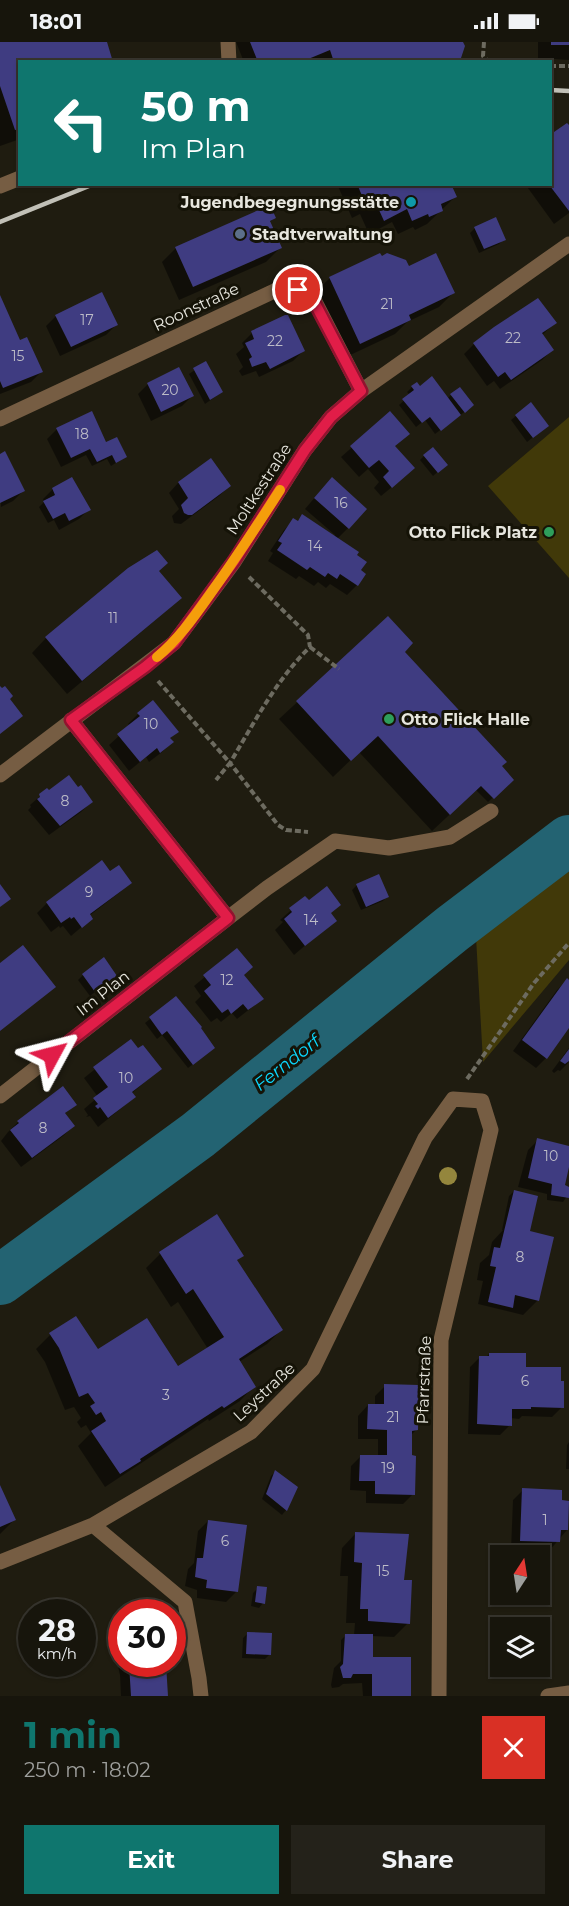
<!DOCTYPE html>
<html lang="en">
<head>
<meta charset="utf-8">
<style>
  body { margin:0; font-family:Montserrat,sans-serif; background:#24221a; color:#f1f3f6; height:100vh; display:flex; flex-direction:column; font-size:22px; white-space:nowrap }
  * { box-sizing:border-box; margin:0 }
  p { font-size:20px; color:#9e9f9d }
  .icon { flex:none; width:33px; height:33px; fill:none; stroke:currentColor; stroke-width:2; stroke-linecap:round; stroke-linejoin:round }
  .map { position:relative; height:1654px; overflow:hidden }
  .sheet { display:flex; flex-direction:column; background:#17150c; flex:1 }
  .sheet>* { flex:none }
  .top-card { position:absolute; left:18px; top:18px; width:534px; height:126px; border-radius:0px; box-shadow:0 2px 4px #0004,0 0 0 2px #36342d; background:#0f766e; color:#fff; overflow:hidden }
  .needle { width:39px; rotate:12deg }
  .buttons { position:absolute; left:490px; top:1503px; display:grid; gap:12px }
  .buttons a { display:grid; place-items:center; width:60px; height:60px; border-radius:0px; background:#17150c; box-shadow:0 2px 4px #0004,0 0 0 2px #36342d; font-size:30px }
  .speed { position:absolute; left:18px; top:1557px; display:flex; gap:12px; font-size:30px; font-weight:700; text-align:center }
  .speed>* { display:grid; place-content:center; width:78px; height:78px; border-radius:50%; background:#17150c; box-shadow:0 2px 4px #0004,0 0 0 2px #36342d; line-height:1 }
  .speed small { font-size:15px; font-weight:400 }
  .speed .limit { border:9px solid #d22; background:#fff; color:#111 }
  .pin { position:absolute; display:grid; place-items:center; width:51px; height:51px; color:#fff; margin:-26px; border:3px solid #fff; border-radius:50%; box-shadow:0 2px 6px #0007 }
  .me { position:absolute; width:66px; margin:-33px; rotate:52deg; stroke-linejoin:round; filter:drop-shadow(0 0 4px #0008) }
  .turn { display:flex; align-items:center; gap:21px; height:126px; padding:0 24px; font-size:27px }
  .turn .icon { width:78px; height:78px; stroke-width:2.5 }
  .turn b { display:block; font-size:42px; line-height:51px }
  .round { display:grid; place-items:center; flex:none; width:63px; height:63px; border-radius:0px; background:#24221a }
  .head { display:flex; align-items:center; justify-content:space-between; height:102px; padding:0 24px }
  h1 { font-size:36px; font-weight:700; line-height:45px; color:#0f766e }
  .primary-button { display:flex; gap:12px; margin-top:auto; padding:12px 24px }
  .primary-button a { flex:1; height:69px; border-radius:0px; background:#0f766e; color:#fff; font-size:24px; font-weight:700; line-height:69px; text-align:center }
  .primary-button a+a { background:#24221a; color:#f1f3f6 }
  .status { display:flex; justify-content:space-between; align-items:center; height:42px; padding:0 30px; background:#17150c; direction:ltr }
  .status svg { height:16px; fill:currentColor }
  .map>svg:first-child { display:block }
  .green { fill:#413909 }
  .shadow { fill:#0007 }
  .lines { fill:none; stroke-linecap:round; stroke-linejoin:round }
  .river { stroke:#236372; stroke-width:50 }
  .building { fill:#3f3c81 }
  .path { stroke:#6d6b60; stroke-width:4; stroke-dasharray:6 3; stroke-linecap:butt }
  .minor { stroke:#765d43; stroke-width:15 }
  .rail { stroke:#c1c0b7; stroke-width:4.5 }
  .tree { fill:#94863d }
  .route-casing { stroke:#92132f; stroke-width:15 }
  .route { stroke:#e11d48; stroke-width:10 }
  .slow { stroke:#f59e0b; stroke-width:10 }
  .culture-dot { fill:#0f9aa8; stroke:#151307; stroke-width:2 }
  .service-dot { fill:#5c6f8a; stroke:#151307; stroke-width:2 }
  .leisure-dot { fill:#2e9e5b; stroke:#151307; stroke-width:2 }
  .labels { text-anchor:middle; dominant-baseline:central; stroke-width:6; stroke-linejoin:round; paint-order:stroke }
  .number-label { font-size:14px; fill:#bdbcc7 }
  .poi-label { font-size:16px; font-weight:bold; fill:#e7e6de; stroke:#151307; text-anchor:end }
  .street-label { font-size:16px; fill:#e7e6de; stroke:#151307 }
  .water-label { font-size:18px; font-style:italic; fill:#0bd8fe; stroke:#151307 }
</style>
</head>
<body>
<div class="status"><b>18:01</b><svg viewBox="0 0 49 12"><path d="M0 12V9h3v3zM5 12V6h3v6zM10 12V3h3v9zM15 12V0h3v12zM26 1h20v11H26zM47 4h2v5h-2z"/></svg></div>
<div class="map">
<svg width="569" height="1654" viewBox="0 0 569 1654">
  <rect width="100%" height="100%" fill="#1f1c10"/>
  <path class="green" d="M 569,375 L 569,536 L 488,444 Z
    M 569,829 L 569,918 L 483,1020 L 476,895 Z"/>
  <path class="shadow" d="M 0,0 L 105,0 L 20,20 L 20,97 L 0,104 Z
    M 236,0 L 461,0 L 460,15 L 455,20 L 244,20 Z
    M 538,0 L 569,0 L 569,18 L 538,16 Z
    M 569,86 L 569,171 L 554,182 L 525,142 L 550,142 L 554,92 Z
    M 337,142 L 449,142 L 455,155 L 427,182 L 415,188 L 413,185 L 398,192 L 392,180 L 369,192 L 360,172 L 352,176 Z
    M 274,176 L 269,181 L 280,206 L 266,220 L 179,258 L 162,220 L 176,206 Z
    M 475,186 L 504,197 L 499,202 L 479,211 L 470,191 Z
    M 381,216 L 408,226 L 453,251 L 439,265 L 407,280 L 395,292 L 346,315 L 315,250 L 330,236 Z
    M 0,257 L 20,300 L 41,330 L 31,340 L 0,352 Z
    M 56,274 L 116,283 L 106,293 L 60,314 L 46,284 Z
    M 555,281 L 542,293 L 552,308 L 542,318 L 500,347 L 494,339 L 487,344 L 464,312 L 474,302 Z
    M 252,291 L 303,309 L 293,319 L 259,335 L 256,329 L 242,334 L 239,329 L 243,325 L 236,312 L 244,305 L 242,301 Z
    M 205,321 L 222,350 L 205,362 L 189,332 Z
    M 148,342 L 192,354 L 182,364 L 151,379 L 138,352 Z
    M 412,345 L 420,346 L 447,357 L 451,353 L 467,368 L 435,392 L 425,378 L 416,385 L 399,363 L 410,353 L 407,350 Z
    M 390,372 L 394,405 L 403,436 L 381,454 L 374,446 L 379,440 L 368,427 L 359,435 L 341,415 Z
    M 516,374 L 542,388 L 527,400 L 511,378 Z
    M 57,387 L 99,404 L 125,415 L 111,424 L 107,417 L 92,424 L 86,413 L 61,425 L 47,397 Z
    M 0,414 L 23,449 L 13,459 L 1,465 Z
    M 424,414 L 441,427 L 433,434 L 420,418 Z
    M 210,418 L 229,444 L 219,454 L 181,482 L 174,481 L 172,474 L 179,467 L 169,451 L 178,441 Z
    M 53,447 L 89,467 L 79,477 L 59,488 L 54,478 L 48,481 L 39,465 L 44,460 L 43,457 Z
    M 322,447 L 348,486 L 337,497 L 355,514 L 359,529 L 357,543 L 347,553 L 330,542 L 326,546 L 318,540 L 314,544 L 299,534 L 296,537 L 268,519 L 273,511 L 270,509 L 284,488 L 294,478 L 297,480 L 303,474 L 334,495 L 335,493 L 305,467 Z
    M 129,527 L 157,529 L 180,556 L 165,570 L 67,652 L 32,611 L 46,596 Z
    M 388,576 L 403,610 L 512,738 L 488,760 L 476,748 L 432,789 L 359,710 L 333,735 L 279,677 Z
    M 138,672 L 177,690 L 169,697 L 172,700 L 162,710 L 149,720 L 146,715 L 129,729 L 109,703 L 130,684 L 128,682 Z
    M 47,748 L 91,760 L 81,770 L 49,793 L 28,768 L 31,765 L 30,763 Z
    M 102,820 L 110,831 L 130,840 L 120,850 L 89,874 L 91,877 L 71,894 L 63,884 L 60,886 L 59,884 L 51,890 L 37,871 L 47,861 Z
    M 357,843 L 387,854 L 383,859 L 361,868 L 352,848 Z
    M 305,856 L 330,871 L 335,878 L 294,913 L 275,888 L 283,880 L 280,878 Z
    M 237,908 L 251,966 L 237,977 L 232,971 L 221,980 L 217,976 L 211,980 L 195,960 L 201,954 L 194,944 Z
    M 83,933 L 115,934 L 90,954 L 78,938 Z
    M 567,938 L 569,940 L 569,984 L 546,1016 L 536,1026 L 513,1009 L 557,948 Z
    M 176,956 L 209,1010 L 188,1026 L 162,993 L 157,997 L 145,981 Z
    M 130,999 L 160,1027 L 132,1051 L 134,1054 L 124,1064 L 98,1085 L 90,1074 L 86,1075 L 88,1073 L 84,1067 L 98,1055 L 84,1036 Z
    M 569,1006 L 569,1020 L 560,1029 L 558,1028 L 554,1031 L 552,1029 Z
    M 70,1067 L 64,1072 L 73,1084 L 63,1094 L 21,1125 L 1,1099 L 8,1090 L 18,1080 Z
    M 538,1098 L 569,1105 L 569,1119 L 563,1145 L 569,1146 L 569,1151 L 563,1160 L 547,1158 L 547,1152 L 518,1145 L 528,1108 Z
    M 514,1149 L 528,1190 L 538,1258 L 523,1273 L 478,1262 L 483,1239 L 477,1238 L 480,1221 L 489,1213 L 492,1200 L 503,1188 L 502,1188 L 509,1154 Z
    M 217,1174 L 242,1213 L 236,1219 L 281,1288 L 267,1302 L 239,1320 L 254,1344 L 240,1359 L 209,1379 L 208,1377 L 105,1445 L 78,1404 L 91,1391 L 86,1383 L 81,1386 L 77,1380 L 81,1376 L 74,1365 L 65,1368 L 45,1320 L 36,1307 L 50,1293 L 76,1276 L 98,1309 L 178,1326 L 208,1307 L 178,1260 L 171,1265 L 146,1226 L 160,1212 Z
    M 489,1312 L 525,1326 L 562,1365 L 552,1375 L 522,1374 L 519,1377 L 510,1376 L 510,1383 L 500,1393 L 468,1392 L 470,1325 L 480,1315 L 486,1315 Z
    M 385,1344 L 416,1388 L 411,1393 L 413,1452 L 403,1462 L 366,1461 L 366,1449 L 350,1448 L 351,1424 L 361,1414 L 378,1415 L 378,1397 L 358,1397 L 358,1374 L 368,1363 L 375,1364 L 375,1354 Z
    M 569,1400 L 569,1427 L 566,1427 L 567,1403 Z
    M 275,1430 L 296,1446 L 286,1468 L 282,1473 L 262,1457 L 271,1434 Z
    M 0,1446 L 14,1478 L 0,1492 Z
    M 523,1448 L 560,1460 L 567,1488 L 549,1509 L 511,1508 L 513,1458 Z
    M 208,1479 L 236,1550 L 226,1560 L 197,1556 L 197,1548 L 185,1544 L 188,1527 L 194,1521 L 198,1489 Z
    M 356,1491 L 402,1539 L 408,1581 L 394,1595 L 371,1594 L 371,1616 L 410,1654 L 363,1654 L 362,1641 L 343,1642 L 339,1645 L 332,1646 L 331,1643 L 334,1626 L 341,1619 L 341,1598 L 346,1593 L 354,1593 L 355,1581 L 346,1581 L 348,1534 L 340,1534 L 342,1506 Z
    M 258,1546 L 263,1561 L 259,1566 L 251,1564 L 253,1551 Z
    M 248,1591 L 270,1612 L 265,1617 L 242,1616 L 243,1596 Z
    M 122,1595 L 122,1622 L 164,1622 L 166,1654 L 121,1654 L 120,1633 L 113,1603 Z"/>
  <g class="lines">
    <path class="river" d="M 0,1238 L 198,1093 L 452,887 L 569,798"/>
  </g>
  <path class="building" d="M 0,0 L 107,0 L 113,20 L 20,20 L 20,87 L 15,88 L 0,44 Z
    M 250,0 L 463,0 L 465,4 L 461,16 L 451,20 L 442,20 L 441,16 L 432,20 L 416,20 L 416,18 L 411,20 L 369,20 L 369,18 L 334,20 L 330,8 L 301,20 L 258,20 Z
    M 551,0 L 569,0 L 569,3 L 551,3 Z
    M 567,81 L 569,83 L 569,169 L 550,144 L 550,85 L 554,90 Z
    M 357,142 L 451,142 L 457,155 L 441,162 L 443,169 L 429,175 L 428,172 L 412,179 L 407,167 L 384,179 L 375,159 L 366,163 Z
    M 270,163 L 276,176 L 270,179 L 282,206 L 193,245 L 175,205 Z
    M 496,175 L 506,198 L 484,207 L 474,185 Z
    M 380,211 L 382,214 L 387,211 L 406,218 L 409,224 L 436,211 L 455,251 L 409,273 L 411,278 L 360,302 L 329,235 Z
    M 102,250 L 118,283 L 71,305 L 55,273 Z
    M 0,253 L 20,298 L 27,295 L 43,330 L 3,346 L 0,339 Z
    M 538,256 L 557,281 L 542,291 L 554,308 L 511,338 L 505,330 L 498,335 L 473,301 L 494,285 Z
    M 285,273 L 288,273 L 305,309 L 270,327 L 266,320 L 252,325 L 249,317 L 252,315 L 245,301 L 254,297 L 251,289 Z
    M 206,319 L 223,350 L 210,358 L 193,326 Z
    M 179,325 L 194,354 L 161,370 L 147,341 Z
    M 432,334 L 461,373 L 441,389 L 430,375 L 422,381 L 402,357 L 414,348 L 411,344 L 417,340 L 420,344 Z
    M 460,345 L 474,363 L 465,371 L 450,352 Z
    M 531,360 L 549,384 L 533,396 L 515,373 Z
    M 92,369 L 106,400 L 117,395 L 127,415 L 116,421 L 112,413 L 97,420 L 90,407 L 71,416 L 56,386 Z
    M 390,369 L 410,392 L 395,404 L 415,426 L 392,446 L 383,435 L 389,429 L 379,418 L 369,426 L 350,404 Z
    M 433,405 L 448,423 L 438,431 L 423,413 Z
    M 5,409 L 25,449 L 0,461 L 0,412 Z
    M 211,416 L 231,444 L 192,473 L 188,473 L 184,471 L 181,463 L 188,456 L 178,440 Z
    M 72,435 L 91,468 L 69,479 L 65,471 L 53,477 L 43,459 L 55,453 L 52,446 Z
    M 332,435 L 367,467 L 349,487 L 314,456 Z
    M 302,472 L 359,510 L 357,513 L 367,520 L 361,528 L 366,532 L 358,544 L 340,532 L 337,537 L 328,531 L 325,535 L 310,525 L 307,528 L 277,508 L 282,501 L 278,499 L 293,476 L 298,479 Z
    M 157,508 L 168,521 L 159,529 L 182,556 L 82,639 L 45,595 L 128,526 Z
    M 388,574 L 413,601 L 405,610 L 507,720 L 502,724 L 514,738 L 494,757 L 481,744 L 450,773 L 378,694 L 351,719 L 296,659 Z
    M 0,644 L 2,646 L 5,644 L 13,654 L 10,657 L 23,674 L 0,692 Z
    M 153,658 L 179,690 L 170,696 L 174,700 L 160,711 L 157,706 L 140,720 L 117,692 L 140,674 L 137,671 Z
    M 69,733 L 78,745 L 81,743 L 93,760 L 60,784 L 37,757 L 40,755 L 39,752 L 47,746 L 49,748 Z
    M 102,818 L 110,829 L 119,823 L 132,841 L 90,872 L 93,877 L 82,886 L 74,875 L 71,877 L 70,875 L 61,881 L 46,860 Z
    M 379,832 L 389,855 L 366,865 L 356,842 Z
    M 0,842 L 11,857 L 0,865 Z
    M 327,844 L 341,863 L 331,871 L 337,879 L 305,904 L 284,877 L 292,870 L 289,866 L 305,854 L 309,858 Z
    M 23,903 L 56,945 L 0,989 L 0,921 Z
    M 237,906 L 253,925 L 244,933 L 264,957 L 248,968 L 243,962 L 231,972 L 228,967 L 222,971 L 204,949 L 211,943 L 203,933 Z
    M 104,915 L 117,934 L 95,950 L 82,932 Z
    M 567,936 L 569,938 L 569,986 L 547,1017 L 522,998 Z
    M 176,954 L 202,985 L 201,986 L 215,1006 L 193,1023 L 167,989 L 162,993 L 149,975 Z
    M 131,997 L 138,1006 L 143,1003 L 162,1027 L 132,1050 L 136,1055 L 108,1076 L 100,1065 L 98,1067 L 95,1064 L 98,1062 L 93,1056 L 108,1045 L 93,1025 Z
    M 569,1007 L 569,1019 L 565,1022 L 560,1019 Z
    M 63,1044 L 77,1063 L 65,1071 L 75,1084 L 32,1116 L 10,1088 L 19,1081 L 17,1079 Z
    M 537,1096 L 569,1104 L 569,1125 L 565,1143 L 569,1145 L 569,1156 L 551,1153 L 552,1142 L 528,1136 Z
    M 514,1148 L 538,1154 L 530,1189 L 554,1195 L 539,1259 L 515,1253 L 513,1266 L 488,1260 L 496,1225 L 490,1224 L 494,1205 L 500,1206 Z
    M 217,1172 L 244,1214 L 237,1218 L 283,1288 L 239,1317 L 256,1345 L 224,1366 L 222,1364 L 140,1417 L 141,1419 L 120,1432 L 91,1389 L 106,1379 L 101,1370 L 96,1373 L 90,1364 L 95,1361 L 88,1351 L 79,1355 L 59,1306 L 49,1291 L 76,1274 L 98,1307 L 147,1276 L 178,1324 L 224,1295 L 193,1247 L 186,1252 L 159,1210 Z
    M 489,1311 L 526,1311 L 526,1325 L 561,1325 L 561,1339 L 564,1339 L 564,1366 L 531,1365 L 531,1367 L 512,1367 L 512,1384 L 477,1382 L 479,1314 L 489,1314 Z
    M 384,1342 L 419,1343 L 418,1388 L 412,1389 L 412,1413 L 416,1414 L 415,1453 L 375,1452 L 375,1439 L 359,1439 L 360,1413 L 387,1413 L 387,1388 L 367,1387 L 368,1362 L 384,1362 Z
    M 275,1428 L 298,1445 L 287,1469 L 266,1452 Z
    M 0,1443 L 16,1478 L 0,1485 Z
    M 522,1446 L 562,1448 L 562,1458 L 569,1459 L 568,1488 L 561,1488 L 560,1500 L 520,1499 Z
    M 208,1478 L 247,1483 L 238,1550 L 206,1546 L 207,1538 L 195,1535 L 197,1516 L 203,1516 Z
    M 355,1490 L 409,1492 L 404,1538 L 412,1538 L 410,1582 L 368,1579 L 368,1567 L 360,1567 L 362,1521 L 354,1520 Z
    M 257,1544 L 267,1545 L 265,1562 L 255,1560 Z
    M 247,1590 L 272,1591 L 271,1613 L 246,1612 Z
    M 345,1592 L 373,1592 L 373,1615 L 411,1615 L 411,1654 L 372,1654 L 372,1632 L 353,1632 L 351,1636 L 343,1636 L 340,1625 L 343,1622 Z
    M 129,1622 L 166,1622 L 168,1654 L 131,1654 Z"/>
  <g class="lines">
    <path class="path" d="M 484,0 L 483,14 L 489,20
      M 550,24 L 569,24
      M 249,535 L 308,593 L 310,605 C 276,638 254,681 230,721 L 278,783 L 286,788 L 308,790
      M 310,605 L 339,627
      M 158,639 L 230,721 L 216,738
      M 467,1037 L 534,941 L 569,901"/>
    <path class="minor" d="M 228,0 L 229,20
      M 0,144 L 20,136
      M 0,377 L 285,244 L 311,252 L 361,349
      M 0,733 L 174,601 L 234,520 L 305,408 L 331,375 L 361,349 L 569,202
      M 228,876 L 267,846 L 335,799 L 389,806 L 450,795 L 491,769
      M 0,1054 L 228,876 L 71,678
      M 93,1483 L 185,1560 L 199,1636 L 201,1654
      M 0,1520 L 93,1483 L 251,1390 L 313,1327 L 425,1096 L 453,1057 L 482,1059 L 491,1088 L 441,1298 L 439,1654
      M 548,1654 L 569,1651"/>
    <path class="rail" d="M 550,48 L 569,49
      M 0,180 L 94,142"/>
  </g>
  <circle class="tree" cx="448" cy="1134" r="9"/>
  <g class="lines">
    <defs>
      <path id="route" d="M 52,1013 L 228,876 L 71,678 L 145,625 L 174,601 L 234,519 L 305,408 L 331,375 L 361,349 L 310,252 L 298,248"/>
    </defs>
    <use href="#route" class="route-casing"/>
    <use href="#route" class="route"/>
    <path class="slow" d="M 157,615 C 180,596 196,572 213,548 C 237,515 258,482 280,448"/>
  </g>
  <circle class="culture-dot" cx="411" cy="160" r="6"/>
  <circle class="service-dot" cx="240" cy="192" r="6"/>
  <g class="leisure-dot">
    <circle cx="549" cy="490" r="6"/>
    <circle cx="389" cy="677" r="6"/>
  </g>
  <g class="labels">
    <g class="number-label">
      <text x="387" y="262">21</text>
      <text x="87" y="278">17</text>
      <text x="513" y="296">22</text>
      <text x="275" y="299">22</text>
      <text x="18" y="314">15</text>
      <text x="170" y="348">20</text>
      <text x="82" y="392">18</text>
      <text x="341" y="461">16</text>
      <text x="315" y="504">14</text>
      <text x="113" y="576">11</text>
      <text x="151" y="682">10</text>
      <text x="65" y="759">8</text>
      <text x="89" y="850">9</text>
      <text x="311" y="878">14</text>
      <text x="227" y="938">12</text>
      <text x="126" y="1036">10</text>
      <text x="43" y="1086">8</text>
      <text x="551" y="1114">10</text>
      <text x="520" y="1215">8</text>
      <text x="525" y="1339">6</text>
      <text x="166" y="1353">3</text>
      <text x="393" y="1375">21</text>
      <text x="388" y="1426">19</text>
      <text x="545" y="1478">1</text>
      <text x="225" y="1499">6</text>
      <text x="383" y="1529">15</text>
    </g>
    <g class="poi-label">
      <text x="399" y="160">Jugendbegegnungsstätte</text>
      <text x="252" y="192" text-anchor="start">Stadtverwaltung</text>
      <text x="537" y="490">Otto Flick Platz</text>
      <text x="401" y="677" text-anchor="start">Otto Flick Halle</text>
    </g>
    <g class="street-label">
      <text transform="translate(196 265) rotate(-25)">Roonstraße</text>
      <text transform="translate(259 447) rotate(-57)">Moltkestraße</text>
      <text transform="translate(103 951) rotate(-38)">Im Plan</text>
      <text transform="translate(424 1338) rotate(-88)">Pfarrstraße</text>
      <text transform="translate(264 1350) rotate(-43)">Leystraße</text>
    </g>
    <g class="water-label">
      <text transform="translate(287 1021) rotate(-38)">Ferndorf</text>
    </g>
  </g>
</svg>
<div class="buttons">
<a><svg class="needle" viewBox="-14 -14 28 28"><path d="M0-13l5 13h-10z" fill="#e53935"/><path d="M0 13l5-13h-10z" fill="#9e9f9d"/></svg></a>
<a><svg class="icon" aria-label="layers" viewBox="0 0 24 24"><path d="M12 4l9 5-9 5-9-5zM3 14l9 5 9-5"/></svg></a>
</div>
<div class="speed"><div>28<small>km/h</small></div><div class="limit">30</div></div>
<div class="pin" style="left:298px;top:248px;background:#d93025"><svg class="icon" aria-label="arrive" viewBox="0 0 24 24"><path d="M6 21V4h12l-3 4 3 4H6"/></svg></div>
<svg class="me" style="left:52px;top:1013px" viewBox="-20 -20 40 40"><path d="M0-17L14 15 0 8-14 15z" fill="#e11d48" stroke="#fff" stroke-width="4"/></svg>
<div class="top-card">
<div class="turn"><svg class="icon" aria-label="left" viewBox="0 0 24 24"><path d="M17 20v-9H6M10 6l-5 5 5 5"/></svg><div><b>50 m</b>Im Plan</div></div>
</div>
</div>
<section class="sheet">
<div class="head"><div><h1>1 min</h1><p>250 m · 18:02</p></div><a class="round" style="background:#d93025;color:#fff"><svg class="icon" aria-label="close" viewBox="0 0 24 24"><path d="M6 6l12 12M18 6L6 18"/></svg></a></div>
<div class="primary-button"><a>Exit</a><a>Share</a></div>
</section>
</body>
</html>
